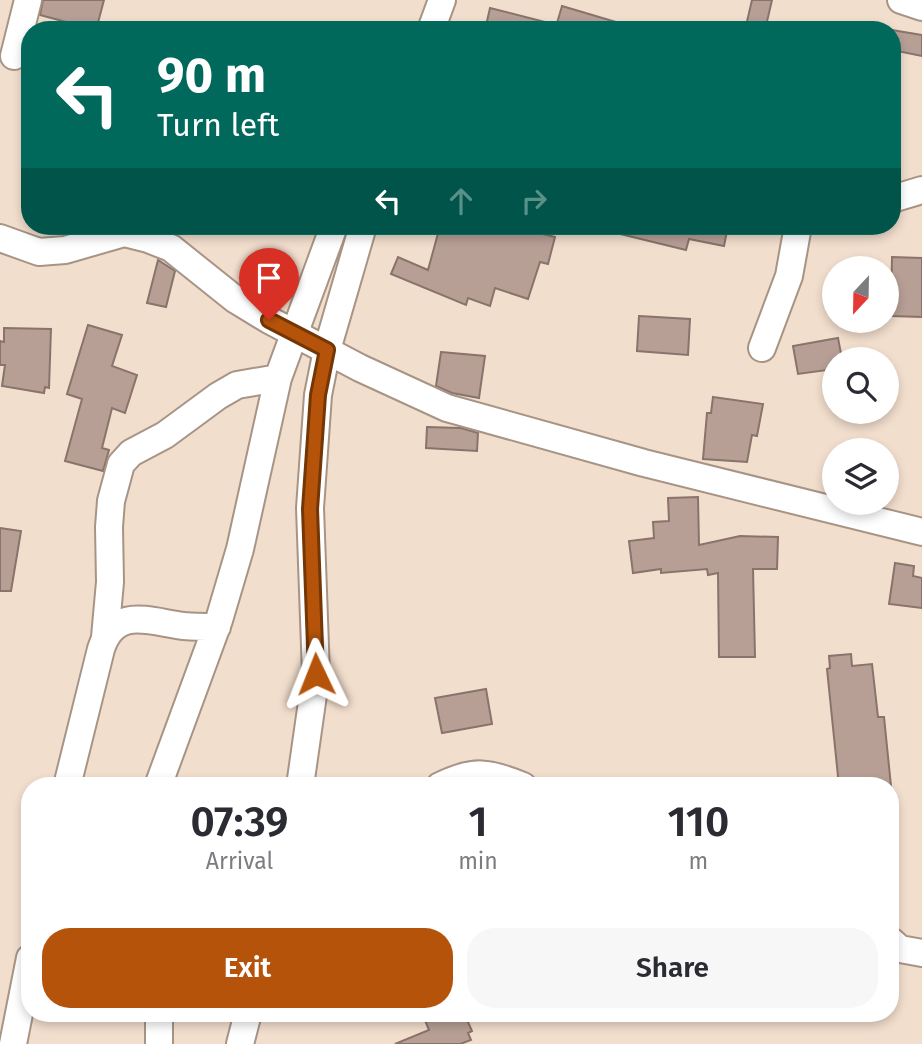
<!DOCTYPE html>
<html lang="en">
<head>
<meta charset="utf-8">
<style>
  body { margin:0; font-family:"Fira Sans",sans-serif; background:#f7f7f7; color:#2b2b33; height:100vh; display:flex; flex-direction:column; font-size:26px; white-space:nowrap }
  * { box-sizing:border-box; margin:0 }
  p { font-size:23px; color:#7c7c81 }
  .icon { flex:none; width:38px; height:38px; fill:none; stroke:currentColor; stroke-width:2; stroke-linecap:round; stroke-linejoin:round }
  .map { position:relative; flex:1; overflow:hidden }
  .panel { position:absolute; left:21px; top:777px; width:878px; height:245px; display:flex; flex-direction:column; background:#fff; border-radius:28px; box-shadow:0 4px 10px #0003 }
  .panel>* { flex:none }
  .top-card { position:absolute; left:21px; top:21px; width:880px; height:214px; border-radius:28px; box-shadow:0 4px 10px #0003; background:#00695c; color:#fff; overflow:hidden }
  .needle { width:46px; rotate:202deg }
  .tools { position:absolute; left:822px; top:256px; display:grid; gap:14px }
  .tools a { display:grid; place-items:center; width:77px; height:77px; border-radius:50%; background:#fff; box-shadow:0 4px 10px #0003; font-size:35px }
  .pin { position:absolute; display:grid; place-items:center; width:60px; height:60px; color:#fff; margin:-72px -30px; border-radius:50% 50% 50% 0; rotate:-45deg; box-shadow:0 0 7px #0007 }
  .pin .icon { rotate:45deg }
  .me { position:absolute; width:77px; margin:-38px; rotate:358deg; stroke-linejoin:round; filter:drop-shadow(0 0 5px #0008) }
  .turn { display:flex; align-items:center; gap:24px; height:147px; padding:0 21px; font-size:32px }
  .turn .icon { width:91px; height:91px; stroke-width:2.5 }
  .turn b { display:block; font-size:49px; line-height:60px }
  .lanes { display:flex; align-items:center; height:66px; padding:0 21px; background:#0003; justify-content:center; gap:35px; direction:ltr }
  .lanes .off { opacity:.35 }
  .eta { display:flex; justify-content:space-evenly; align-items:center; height:119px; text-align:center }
  .eta b { font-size:42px; font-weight:600; line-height:49px }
  .cta { display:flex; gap:14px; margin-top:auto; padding:14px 21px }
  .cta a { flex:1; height:80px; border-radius:28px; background:#b45309; color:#fff; font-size:28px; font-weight:600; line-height:80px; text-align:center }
  .cta a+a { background:#f7f7f7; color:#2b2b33 }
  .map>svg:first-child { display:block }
  .building { fill:#b79f96; stroke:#89736a; stroke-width:2 }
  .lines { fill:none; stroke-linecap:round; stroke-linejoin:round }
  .minor-casing { stroke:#a79485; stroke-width:30 }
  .minor { stroke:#fff; stroke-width:26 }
  .route-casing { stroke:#753606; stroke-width:18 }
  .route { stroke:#b45309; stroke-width:12 }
</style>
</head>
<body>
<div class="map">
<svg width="922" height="1044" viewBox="0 0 922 1044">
  <rect width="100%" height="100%" fill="#f2decd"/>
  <path class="building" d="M 43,0 L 104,0 L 96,30 L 40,15 Z
    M 752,0 L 772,0 L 765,30 L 745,30 Z
    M 562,6 L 626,25 L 625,30 L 555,30 Z
    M 490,8 L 549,23 L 548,30 L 485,30 Z
    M 892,30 L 922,35 L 922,56 L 892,50 Z
    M 440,226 L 510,226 L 555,237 L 548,264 L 540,262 L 528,299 L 495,288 L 490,306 L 468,298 L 466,305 L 391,274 L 398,257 L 428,270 Z
    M 617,226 L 728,226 L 724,246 L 689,239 L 686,250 L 616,233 Z
    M 892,257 L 922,258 L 922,317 L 891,316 Z
    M 158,260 L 175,271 L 166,307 L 147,303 Z
    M 639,316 L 690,319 L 688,355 L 637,351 Z
    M 88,325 L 122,335 L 112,366 L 137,375 L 125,413 L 112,408 L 102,448 L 109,450 L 103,471 L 65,461 L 82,399 L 67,394 Z
    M 4,328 L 51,329 L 49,388 L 45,387 L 44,393 L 2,386 L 5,365 L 0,365 L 0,341 L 4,342 Z
    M 838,338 L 842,359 L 835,359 L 835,369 L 798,374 L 793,346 Z
    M 441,352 L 485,356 L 479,398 L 452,393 L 436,386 Z
    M 713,397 L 763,404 L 757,436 L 752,435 L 747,462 L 703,459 L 707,413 L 711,413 Z
    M 427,427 L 461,428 L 478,433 L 477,451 L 426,448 Z
    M 698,497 L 699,545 L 740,536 L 778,537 L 777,569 L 753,569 L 755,657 L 719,657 L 718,573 L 708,575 L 707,569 L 661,573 L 661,569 L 633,573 L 629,541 L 654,538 L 653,522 L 669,521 L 668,498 Z
    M 0,528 L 21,531 L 11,591 L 0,591 Z
    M 895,563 L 914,566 L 913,576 L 922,578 L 922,608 L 889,604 Z
    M 851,654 L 852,666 L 872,664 L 878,717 L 884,717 L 891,786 L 839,786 L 827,669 L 830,668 L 829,656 Z
    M 486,689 L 492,724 L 442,733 L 435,698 Z
    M 422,1013 L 464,1013 L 472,1031 L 468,1033 L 471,1040 L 460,1044 L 395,1044 L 429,1030 Z"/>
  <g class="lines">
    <defs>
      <path id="minor" d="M 901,0 L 922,7
        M 431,30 L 442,0
        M 14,56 L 28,0
        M 892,199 L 922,190
        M 0,238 L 39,252 L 65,250 L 124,233 L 148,239 L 171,248 L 236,300 L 269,320 L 360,368 L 447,408 L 644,463 L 922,532
        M 762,348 L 789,276 L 798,226
        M 105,637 L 110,582 L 109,527 L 111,501 L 121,464 L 131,453 L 165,435 L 218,396 L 237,385 L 278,378
        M 67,786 L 101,649 C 115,605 150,622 184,626 C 195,627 206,627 217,627
        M 158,786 L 219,620 L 240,549 L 278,378 L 334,226
        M 300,786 L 316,674 L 310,508 L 318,395 L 327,350 L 363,226
        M 440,786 C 474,769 489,772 523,786
        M 891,941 L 900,949 L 922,953
        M 159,1013 L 159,1044
        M 13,1044 L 30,958
        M 240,1044 L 248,1013"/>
    </defs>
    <use href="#minor" class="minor-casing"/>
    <use href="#minor" class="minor"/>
  </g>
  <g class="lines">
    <defs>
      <path id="route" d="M 269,320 L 327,350 L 318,395 L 310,509 L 316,674"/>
    </defs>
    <use href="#route" class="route-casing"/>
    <use href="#route" class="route"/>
  </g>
</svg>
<div class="tools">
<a><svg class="needle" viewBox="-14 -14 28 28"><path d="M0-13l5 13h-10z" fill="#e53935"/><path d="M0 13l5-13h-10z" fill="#7c7c81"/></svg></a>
<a><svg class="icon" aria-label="search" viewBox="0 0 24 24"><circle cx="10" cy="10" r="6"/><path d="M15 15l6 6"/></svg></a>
<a><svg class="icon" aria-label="layers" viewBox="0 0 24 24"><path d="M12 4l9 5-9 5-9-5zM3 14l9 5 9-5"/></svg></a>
</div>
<div class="pin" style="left:269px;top:320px;background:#d93025"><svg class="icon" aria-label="arrive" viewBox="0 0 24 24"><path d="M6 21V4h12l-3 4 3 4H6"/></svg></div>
<svg class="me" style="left:316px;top:674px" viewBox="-20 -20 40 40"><path d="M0-17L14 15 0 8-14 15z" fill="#b45309" stroke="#fff" stroke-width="4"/></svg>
<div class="top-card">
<div class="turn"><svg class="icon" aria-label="left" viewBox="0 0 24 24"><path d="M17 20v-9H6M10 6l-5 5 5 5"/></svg><div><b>90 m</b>Turn left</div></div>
<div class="lanes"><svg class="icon" aria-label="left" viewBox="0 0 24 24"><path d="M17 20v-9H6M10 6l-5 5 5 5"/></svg><svg class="icon off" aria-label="ahead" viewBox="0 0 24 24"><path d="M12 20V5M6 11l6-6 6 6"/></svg><svg class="icon off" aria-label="right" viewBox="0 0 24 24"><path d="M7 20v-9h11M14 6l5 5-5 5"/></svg></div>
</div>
<section class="panel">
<div class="eta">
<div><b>07:39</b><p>Arrival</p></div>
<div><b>1</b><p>min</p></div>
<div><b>110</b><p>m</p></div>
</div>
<div class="cta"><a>Exit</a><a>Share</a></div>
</section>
</div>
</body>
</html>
